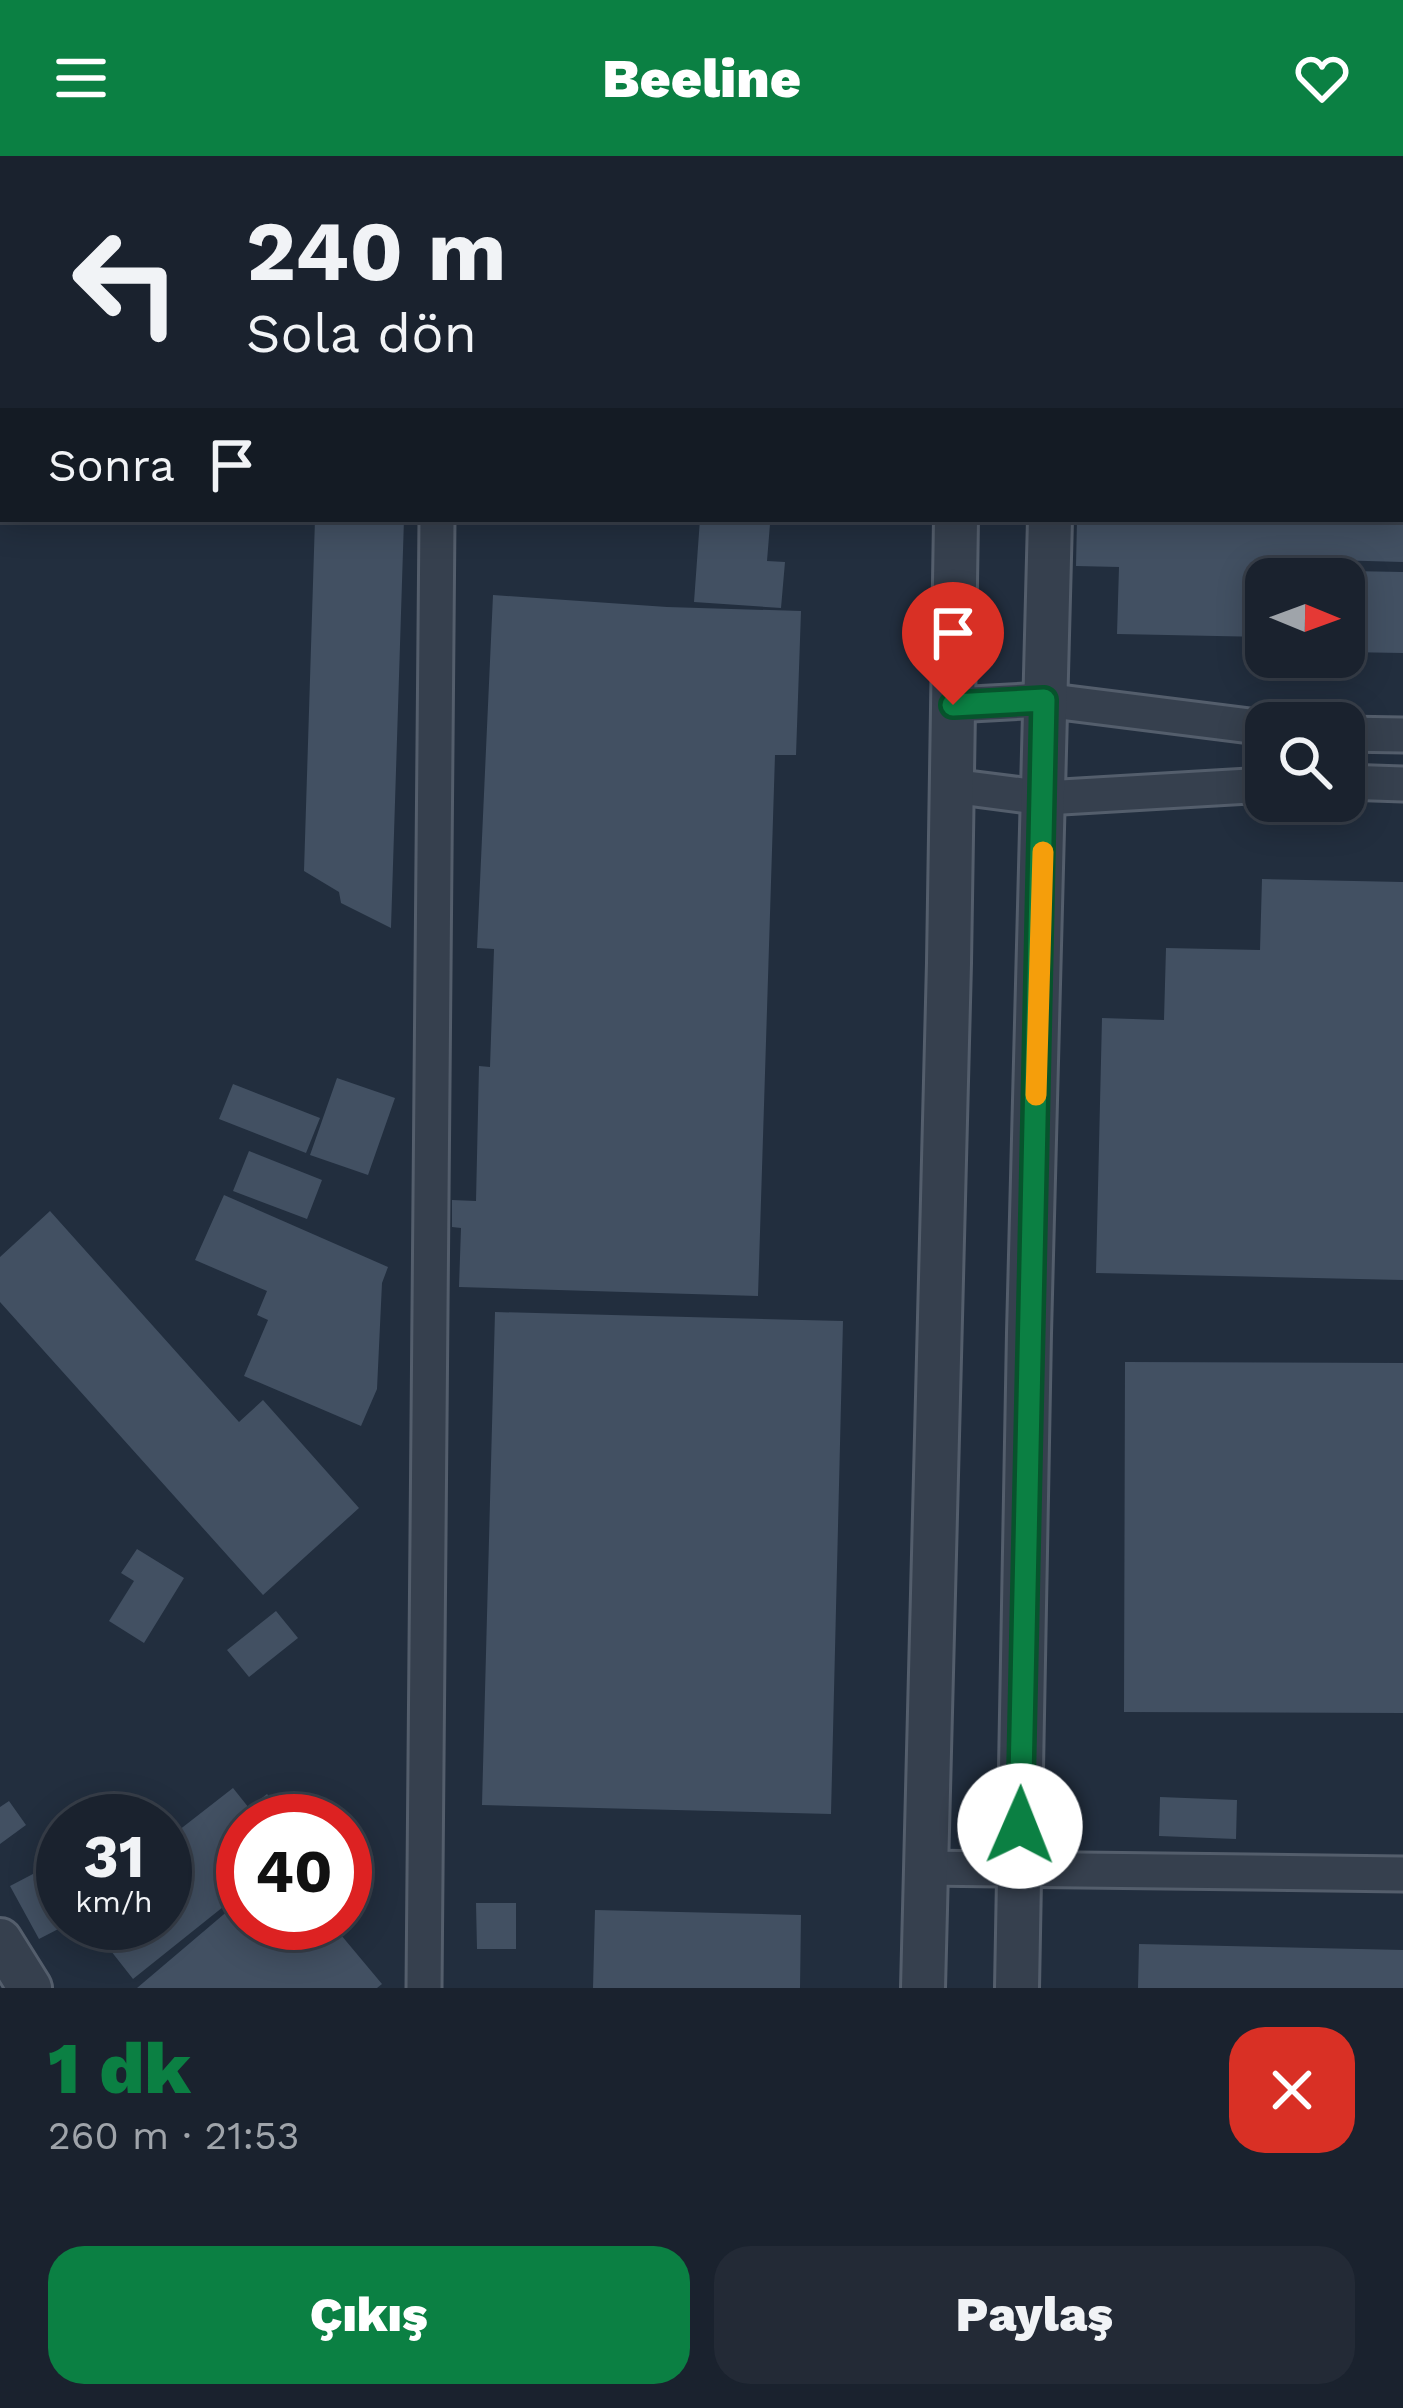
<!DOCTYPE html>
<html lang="tr">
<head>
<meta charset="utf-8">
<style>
  body { margin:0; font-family:"Work Sans",sans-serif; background:#232a36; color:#f1f3f6; height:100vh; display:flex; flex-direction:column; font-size:45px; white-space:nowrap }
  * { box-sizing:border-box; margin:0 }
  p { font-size:39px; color:#9fa4aa }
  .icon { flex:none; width:66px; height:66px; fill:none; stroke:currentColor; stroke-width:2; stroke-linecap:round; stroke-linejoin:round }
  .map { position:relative; height:1832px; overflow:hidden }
  .drawer { display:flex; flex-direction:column; background:#1a222e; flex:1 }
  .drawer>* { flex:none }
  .guide { position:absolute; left:0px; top:0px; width:1404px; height:366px; box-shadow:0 6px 30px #0003,0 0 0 3px #383f4a; background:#1a222e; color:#f1f3f6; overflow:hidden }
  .needle { width:78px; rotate:91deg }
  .tools { position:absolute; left:1245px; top:402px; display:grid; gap:24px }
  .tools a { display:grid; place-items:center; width:120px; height:120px; border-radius:24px; background:#1a222e; box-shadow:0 6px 30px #0003,0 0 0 3px #383f4a; font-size:60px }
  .speed { position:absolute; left:36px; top:1638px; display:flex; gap:24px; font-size:60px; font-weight:700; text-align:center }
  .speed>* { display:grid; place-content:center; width:156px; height:156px; border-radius:50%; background:#1a222e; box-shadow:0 6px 30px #0003,0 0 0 3px #383f4a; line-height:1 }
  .speed small { font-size:30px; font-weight:400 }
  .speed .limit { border:18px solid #d22; background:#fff; color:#111 }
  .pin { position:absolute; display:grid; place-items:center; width:102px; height:102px; color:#fff; margin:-123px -51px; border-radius:50% 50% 50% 0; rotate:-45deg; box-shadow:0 0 12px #0007 }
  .pin .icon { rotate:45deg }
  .me { position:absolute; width:132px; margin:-66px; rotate:1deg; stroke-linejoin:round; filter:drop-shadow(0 0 9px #0008) }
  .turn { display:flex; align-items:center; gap:42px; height:252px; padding:0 48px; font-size:54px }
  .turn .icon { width:156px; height:156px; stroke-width:2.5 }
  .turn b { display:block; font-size:84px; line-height:102px }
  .then { display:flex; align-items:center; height:114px; padding:0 48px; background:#0003; gap:24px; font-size:45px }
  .round { display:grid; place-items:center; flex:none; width:126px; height:126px; border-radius:36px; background:#232a36 }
  .overview { display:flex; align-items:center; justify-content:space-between; height:204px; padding:0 48px }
  h1 { font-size:72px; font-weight:800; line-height:90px; color:#0b8043 }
  .action { display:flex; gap:24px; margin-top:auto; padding:24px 48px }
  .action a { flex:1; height:138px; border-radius:36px; background:#0b8043; color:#fff; font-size:48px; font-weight:800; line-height:138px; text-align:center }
  .action a+a { background:#232a36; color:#f1f3f6 }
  header { display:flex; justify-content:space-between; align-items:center; height:156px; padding:0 48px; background:#0b8043; color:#fff; font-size:54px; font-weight:800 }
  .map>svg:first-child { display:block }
  .building { fill:#425062 }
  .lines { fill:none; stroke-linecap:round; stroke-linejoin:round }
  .minor-casing { stroke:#545e6c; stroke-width:39 }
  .tertiary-casing { stroke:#545e6c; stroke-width:48 }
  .minor { stroke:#36404e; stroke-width:33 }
  .tertiary { stroke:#36404e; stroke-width:42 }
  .route-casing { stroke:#07532c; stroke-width:30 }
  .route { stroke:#0b8043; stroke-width:21 }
  .slow { stroke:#f59e0b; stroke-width:21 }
</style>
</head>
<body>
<header><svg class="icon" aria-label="menu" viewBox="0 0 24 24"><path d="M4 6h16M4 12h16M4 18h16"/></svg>Beeline<svg class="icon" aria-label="heart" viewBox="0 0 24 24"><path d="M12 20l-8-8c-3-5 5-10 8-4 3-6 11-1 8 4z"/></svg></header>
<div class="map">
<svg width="1403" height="1832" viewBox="0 0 1403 1832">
  <rect width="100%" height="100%" fill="#222e3e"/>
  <path class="building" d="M 315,363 L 404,363 L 391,772 L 341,747 L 339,736 L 304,715 Z
    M 700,363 L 743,363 L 743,366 L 770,368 L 767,405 L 785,406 L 781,452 L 694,446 Z
    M 1077,363 L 1403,363 L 1403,406 L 1295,403 L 1295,423 L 1266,423 L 1266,481 L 1117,478 L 1119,411 L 1076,410 Z
    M 1297,414 L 1403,416 L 1403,497 L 1344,496 L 1344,423 L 1297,423 Z
    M 493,439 L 667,451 L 801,455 L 796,599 L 775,599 L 758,1140 L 459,1131 L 461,1072 L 452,1071 L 452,1044 L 476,1045 L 479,910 L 490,911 L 494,793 L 477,792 Z
    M 1262,723 L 1403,726 L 1403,1124 L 1096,1117 L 1102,862 L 1164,864 L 1166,792 L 1260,794 Z
    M 337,922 L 395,942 L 368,1019 L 310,999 Z
    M 233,928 L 320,962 L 306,997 L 219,963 Z
    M 249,995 L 322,1024 L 307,1063 L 233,1035 Z
    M 224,1039 L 388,1111 L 382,1127 L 377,1233 L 361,1270 L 244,1220 L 268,1164 L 257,1159 L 267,1135 L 195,1104 Z
    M 50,1055 L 239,1266 L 263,1244 L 359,1352 L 263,1439 L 0,1146 L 0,1101 Z
    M 495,1156 L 843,1165 L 831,1658 L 482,1649 Z
    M 1125,1206 L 1403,1207 L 1403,1557 L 1124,1556 Z
    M 137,1393 L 184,1422 L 144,1487 L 109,1465 L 134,1425 L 121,1417 Z
    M 276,1455 L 298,1482 L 249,1521 L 227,1494 Z
    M 233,1632 L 249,1652 L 267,1638 L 290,1665 L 243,1665 L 243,1735 L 133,1823 L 89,1767 L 165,1767 L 165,1685 Z
    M 1160,1641 L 1237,1644 L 1236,1683 L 1159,1680 Z
    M 9,1645 L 26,1669 L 0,1688 L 0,1651 Z
    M 52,1708 L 63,1728 L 63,1767 L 70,1767 L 39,1783 L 10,1730 Z
    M 243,1742 L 243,1767 L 331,1767 L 382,1828 L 377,1832 L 137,1832 Z
    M 476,1747 L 516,1747 L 516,1793 L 477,1793 Z
    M 595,1754 L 801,1759 L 800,1832 L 593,1832 Z
    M 1139,1788 L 1403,1794 L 1403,1832 L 1138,1832 Z"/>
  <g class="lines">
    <defs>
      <path id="minor" d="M 441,3 L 441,0
        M 0,45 L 3,47
        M 953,549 L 1044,544 L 1266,572
        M 1344,578 L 1403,579
        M 1344,626 L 1403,628
        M 952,630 L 1045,642 L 1266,629
        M 926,1712 L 1403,1718
        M 424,1832 L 437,363"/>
      <path id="tertiary" d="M 961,3 L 961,0
        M 1058,3 L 1058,0
        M 0,1784 L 30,1832
        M 923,1832 L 949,807 L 956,363
        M 1017,1832 L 1029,1177 L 1050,363"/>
    </defs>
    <use href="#minor" class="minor-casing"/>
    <use href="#tertiary" class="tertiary-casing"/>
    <use href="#minor" class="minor"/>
    <use href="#tertiary" class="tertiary"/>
  </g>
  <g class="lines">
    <defs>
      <path id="route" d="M 953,549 L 1044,544 L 1020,1670"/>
    </defs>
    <use href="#route" class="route-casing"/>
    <use href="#route" class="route"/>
    <path class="slow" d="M 1036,939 L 1043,696"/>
  </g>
</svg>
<div class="tools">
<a><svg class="needle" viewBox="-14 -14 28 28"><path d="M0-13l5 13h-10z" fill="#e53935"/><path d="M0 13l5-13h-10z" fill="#9fa4aa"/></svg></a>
<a><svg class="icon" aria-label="search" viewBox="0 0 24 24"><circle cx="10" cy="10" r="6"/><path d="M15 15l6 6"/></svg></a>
</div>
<div class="speed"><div>31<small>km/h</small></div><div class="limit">40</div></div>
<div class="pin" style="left:953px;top:549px;background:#d93025"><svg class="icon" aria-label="arrive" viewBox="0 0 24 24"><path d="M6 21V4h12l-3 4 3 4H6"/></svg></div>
<svg class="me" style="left:1020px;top:1670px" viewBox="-20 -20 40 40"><circle r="19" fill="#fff"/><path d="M0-13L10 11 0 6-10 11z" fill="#0b8043"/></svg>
<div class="guide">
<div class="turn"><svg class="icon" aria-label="left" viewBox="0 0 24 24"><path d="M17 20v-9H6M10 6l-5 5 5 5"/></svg><div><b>240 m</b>Sola dön</div></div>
<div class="then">Sonra<svg class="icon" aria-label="arrive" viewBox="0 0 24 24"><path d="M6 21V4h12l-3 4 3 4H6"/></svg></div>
</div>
</div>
<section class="drawer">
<div class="overview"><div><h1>1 dk</h1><p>260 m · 21:53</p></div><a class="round" style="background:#d93025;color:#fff"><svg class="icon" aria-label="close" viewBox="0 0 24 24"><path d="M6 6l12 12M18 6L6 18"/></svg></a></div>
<div class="action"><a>Çıkış</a><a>Paylaş</a></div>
</section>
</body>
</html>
